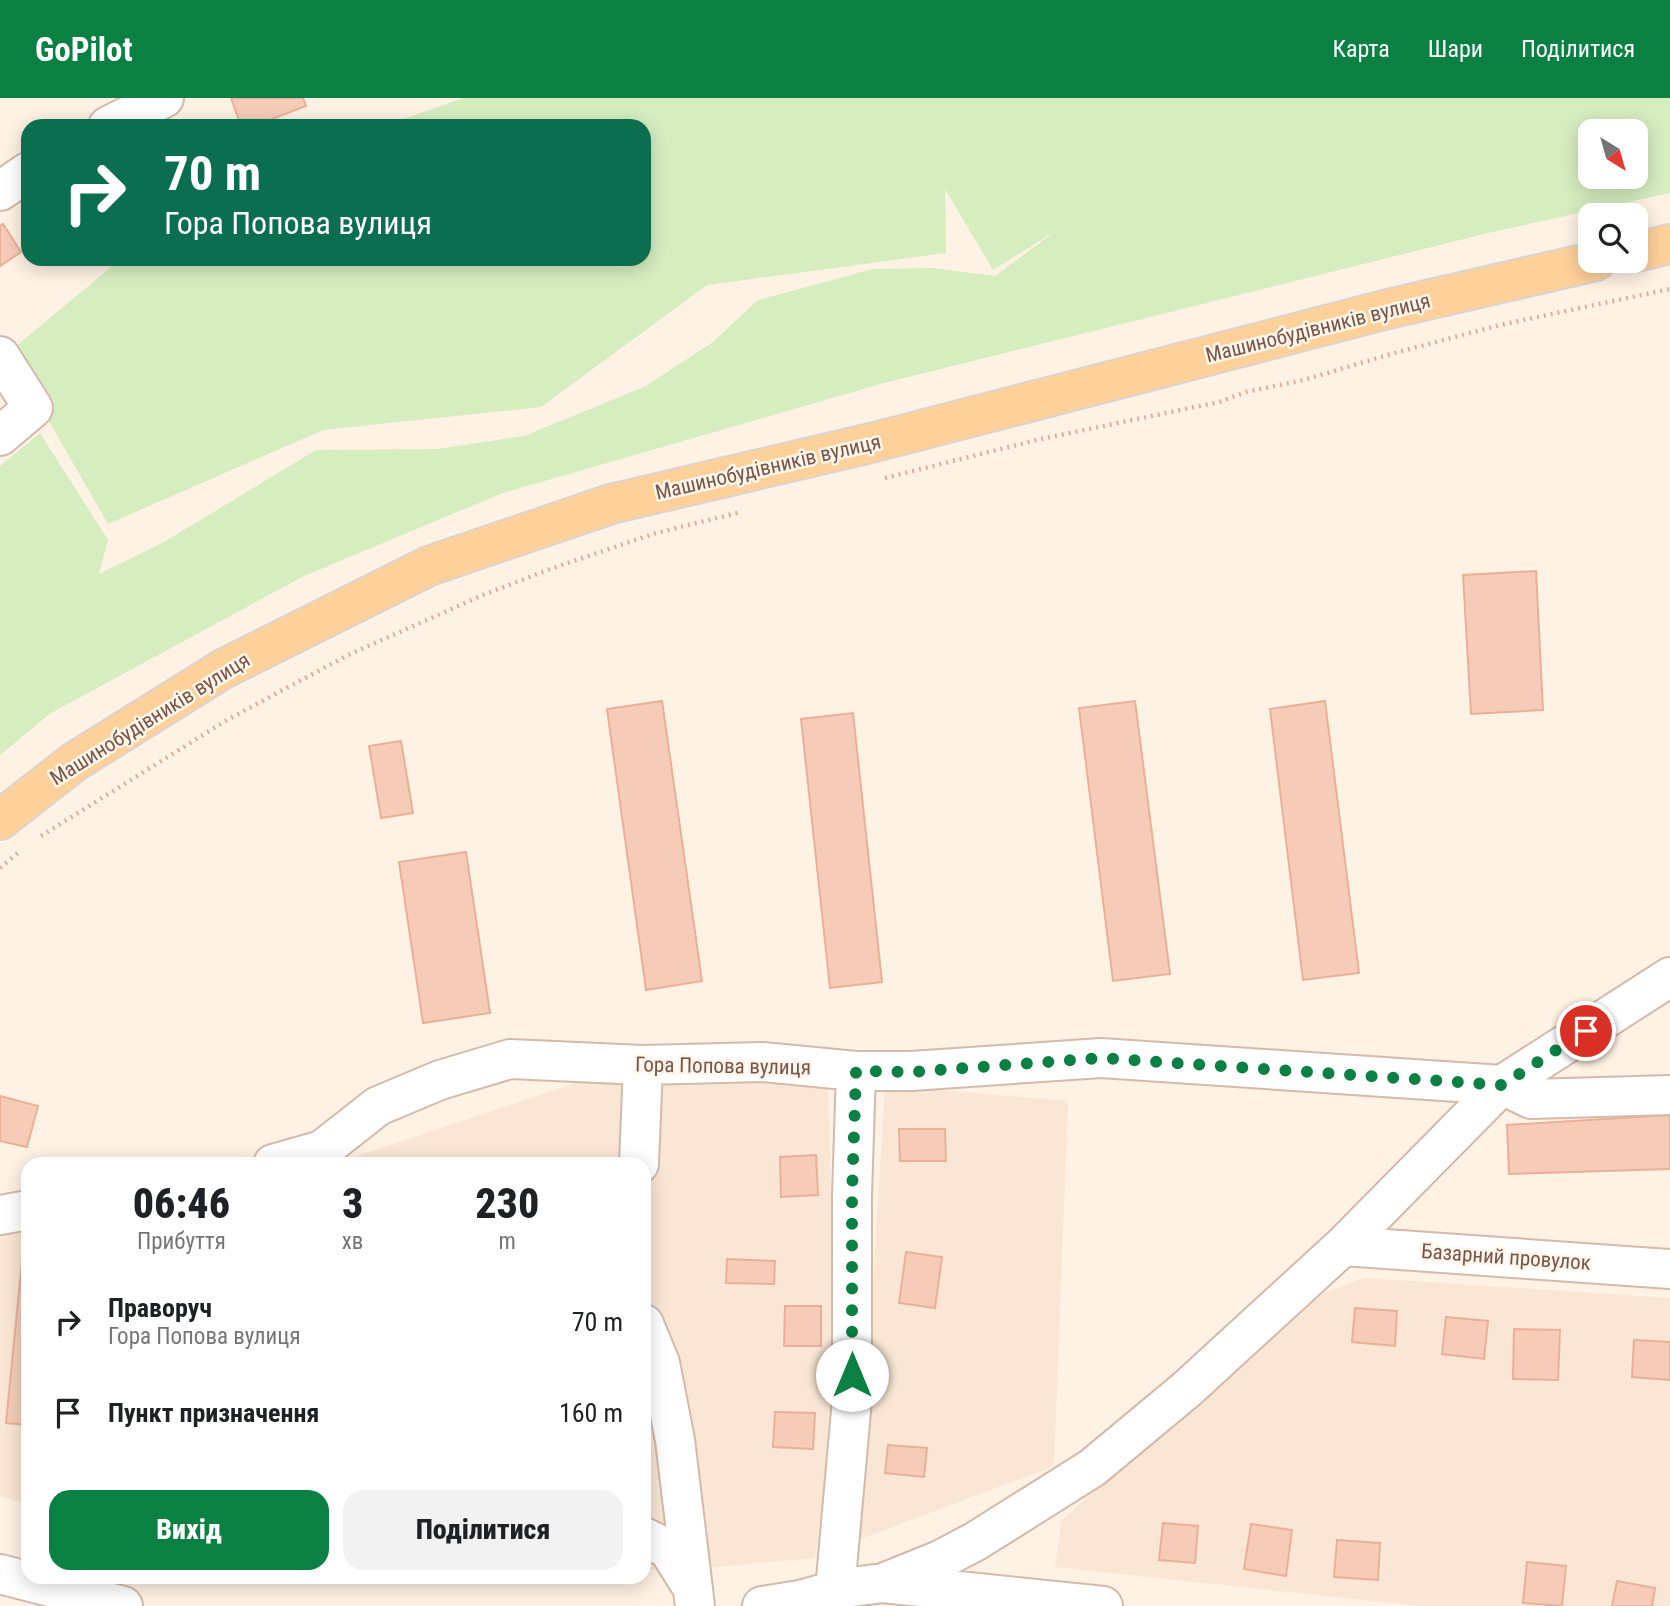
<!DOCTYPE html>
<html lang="uk">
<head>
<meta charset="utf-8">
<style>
  body { margin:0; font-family:"Roboto Condensed",sans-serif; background:#f2f2f2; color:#202124; height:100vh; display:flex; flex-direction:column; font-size:26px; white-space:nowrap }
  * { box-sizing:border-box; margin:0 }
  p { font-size:23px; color:#757577 }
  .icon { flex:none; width:38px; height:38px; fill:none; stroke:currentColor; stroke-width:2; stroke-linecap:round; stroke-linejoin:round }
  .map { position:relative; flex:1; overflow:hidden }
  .sheet { position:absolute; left:21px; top:1059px; width:630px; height:427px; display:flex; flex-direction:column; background:#fff; border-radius:21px; box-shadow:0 4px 18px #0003 }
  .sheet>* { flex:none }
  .banner { position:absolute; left:21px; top:21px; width:630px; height:147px; border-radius:21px; box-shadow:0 4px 18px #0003; background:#0b6e4f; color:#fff; overflow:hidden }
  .needle { width:46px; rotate:143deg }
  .fabs { position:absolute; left:1578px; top:21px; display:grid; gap:14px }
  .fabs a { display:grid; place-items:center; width:70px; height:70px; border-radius:14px; background:#fff; box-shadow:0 4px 18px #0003; font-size:35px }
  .pin { position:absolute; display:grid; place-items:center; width:60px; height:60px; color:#fff; margin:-30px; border:4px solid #fff; border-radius:50%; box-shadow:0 2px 7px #0007 }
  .me { position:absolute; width:77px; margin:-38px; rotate:0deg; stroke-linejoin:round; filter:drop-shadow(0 0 5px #0008) }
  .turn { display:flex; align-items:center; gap:24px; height:147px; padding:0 28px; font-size:32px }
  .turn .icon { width:91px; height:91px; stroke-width:2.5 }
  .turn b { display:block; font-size:49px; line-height:60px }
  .eta { display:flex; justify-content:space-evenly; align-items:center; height:119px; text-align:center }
  .eta b { font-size:42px; font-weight:800; line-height:49px }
  .button { display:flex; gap:14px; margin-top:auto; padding:14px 28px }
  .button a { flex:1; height:80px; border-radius:21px; background:#0b8043; color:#fff; font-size:28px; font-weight:800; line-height:80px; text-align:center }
  .button a+a { background:#f2f2f2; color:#202124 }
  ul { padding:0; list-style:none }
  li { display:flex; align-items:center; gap:21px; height:91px; padding:0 28px }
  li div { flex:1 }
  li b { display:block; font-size:26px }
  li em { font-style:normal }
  header { display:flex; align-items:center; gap:42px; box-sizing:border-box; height:98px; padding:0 35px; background:#0b8043; color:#fff }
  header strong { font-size:33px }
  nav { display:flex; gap:38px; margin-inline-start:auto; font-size:24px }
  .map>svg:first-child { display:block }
  .residential { fill:#f9e6d4 }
  .green { fill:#d6edc0; fill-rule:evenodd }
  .building { fill:#f6ccb9; stroke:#eab097; stroke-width:2 }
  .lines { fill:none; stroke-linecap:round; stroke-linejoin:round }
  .minor-casing { stroke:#d3baab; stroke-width:42 }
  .major-casing { stroke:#dcd3cf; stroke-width:42 }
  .path { stroke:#dbaf9b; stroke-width:4.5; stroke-dasharray:2 5; stroke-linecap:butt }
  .minor { stroke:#fff; stroke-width:38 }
  .major { stroke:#ffd19a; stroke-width:38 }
  .route { stroke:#0b8043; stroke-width:12; stroke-dasharray:0 21.6 }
  .labels { text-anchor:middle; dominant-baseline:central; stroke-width:5; stroke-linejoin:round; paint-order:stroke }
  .street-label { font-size:21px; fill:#795547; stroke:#fff6ec }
</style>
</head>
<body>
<header>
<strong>GoPilot</strong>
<nav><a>Карта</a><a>Шари</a><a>Поділитися</a></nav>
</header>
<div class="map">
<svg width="1670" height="1508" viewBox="0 0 1670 1508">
  <rect width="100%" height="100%" fill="#fef2e4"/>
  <path class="residential" d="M 582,983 L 828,983 L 836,1294 L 815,1460 L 681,1472 L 644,1472 L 644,1066 L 334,1066 Z
    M 885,987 L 1068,1003 L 1054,1368 L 858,1442 Z
    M 0,1103 L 28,1106 L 28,1406 L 0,1398 Z
    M 1365,1180 L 1670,1200 L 1670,1508 L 1421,1508 L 1055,1469 L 1062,1422 L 1325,1194 Z"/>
  <path class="green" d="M 463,0 L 1670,0 L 1670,95 L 1488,135 L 884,285 L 503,395 L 304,478 L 51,615 L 0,657 L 0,368 L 40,335 L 108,442 L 99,476 L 164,444 L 316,352 L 438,351 L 524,338 L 644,289 L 713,244 L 758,202 L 873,171 L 932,170 L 995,178 L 1057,132 L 993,172 L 945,91 L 946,155 L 707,187 L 541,309 L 323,332 L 108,426 L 9,254 L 121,161 L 644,161 L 644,28 L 384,28 ZM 1591,33 L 1636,33 L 1636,79 L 1591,79 Z"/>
  <path class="building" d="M 231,0 L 303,0 L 306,8 L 254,28 L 241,28 Z
    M 3,126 L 21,154 L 0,168 L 0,128 Z
    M 1536,473 L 1543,612 L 1471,616 L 1463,477 Z
    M 662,603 L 702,883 L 646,892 L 607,611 Z
    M 1135,603 L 1170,876 L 1113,883 L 1079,610 Z
    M 1325,603 L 1359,875 L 1303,882 L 1270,611 Z
    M 853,615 L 882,884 L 830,890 L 801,621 Z
    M 401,643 L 413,715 L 381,720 L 369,648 Z
    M 466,754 L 490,915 L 423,925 L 399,764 Z
    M 0,998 L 38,1008 L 27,1049 L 0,1043 Z
    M 1670,1017 L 1670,1071 L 1509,1076 L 1507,1027 Z
    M 899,1031 L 945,1031 L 946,1063 L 900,1063 Z
    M 816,1057 L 818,1097 L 781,1099 L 780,1059 Z
    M 24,1143 L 28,1143 L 28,1327 L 6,1325 Z
    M 906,1154 L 942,1159 L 935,1210 L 899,1205 Z
    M 727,1161 L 775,1163 L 774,1186 L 726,1185 Z
    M 785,1208 L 821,1208 L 821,1248 L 784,1248 Z
    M 1355,1210 L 1397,1213 L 1395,1248 L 1352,1244 Z
    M 1446,1219 L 1488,1223 L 1484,1261 L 1442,1256 Z
    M 1514,1231 L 1560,1232 L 1558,1282 L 1513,1281 Z
    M 1634,1242 L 1670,1244 L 1670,1282 L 1632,1279 Z
    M 775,1314 L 815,1315 L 813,1351 L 773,1349 Z
    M 888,1347 L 927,1350 L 924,1379 L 885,1375 Z
    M 1163,1425 L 1198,1428 L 1195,1465 L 1159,1462 Z
    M 1251,1426 L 1292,1432 L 1286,1478 L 1244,1471 Z
    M 1337,1442 L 1380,1445 L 1378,1482 L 1334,1479 Z
    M 1527,1464 L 1566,1468 L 1562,1508 L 1523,1505 Z
    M 1617,1483 L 1655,1490 L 1652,1508 L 1612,1508 Z"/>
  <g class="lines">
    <defs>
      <path id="minor" d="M 108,28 L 164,0
        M 0,93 L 28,74
        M 0,258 L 33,310 L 0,338
        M 273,1066 L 322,1052 L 378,1008 L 440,982 L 510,961 L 643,967 L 762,964 L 856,973 L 911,973 L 1101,960 L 1502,987 L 1670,879
        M 639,1066 L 643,967
        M 0,1117 L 28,1112
        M 1343,1148 L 1670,1171
        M 644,1226 L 660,1265 L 675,1342 L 695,1508
        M 644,1439 L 668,1451 L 690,1486
        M 0,1476 L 123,1508
        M 883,1485 L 940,1462 L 976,1443 L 1092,1370 L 1187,1291 L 1343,1148 L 1502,987 L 1531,1001 L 1670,997
        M 835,1492 L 852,1302 L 852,1097 L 856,973
        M 762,1508 L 800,1502 L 843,1490 L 883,1485 L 1103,1508"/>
      <path id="major" d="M 1636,154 L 1670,146
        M 0,722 L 74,664 L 223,571 L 429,468 L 611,406 L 875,344 L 1388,211 L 1596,163"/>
    </defs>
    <use href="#minor" class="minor-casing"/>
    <use href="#major" class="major-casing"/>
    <path class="path" d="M 885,380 L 1041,341 L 1219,304 L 1246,294 L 1304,282 L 1391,256 L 1500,227 L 1670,191
      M 41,738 L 227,622 L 348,557 L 483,497 L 553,470 L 656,435 L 741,414
      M 0,770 L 20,753"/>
    <use href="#minor" class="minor"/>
    <use href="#major" class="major"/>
  </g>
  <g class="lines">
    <path class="route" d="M 852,1277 L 852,1097 L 856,973 L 911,974 L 1101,960 L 1502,987 L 1586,933"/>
  </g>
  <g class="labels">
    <g class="street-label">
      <text transform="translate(1318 230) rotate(-14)">Машинобудівників вулиця</text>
      <text transform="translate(768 369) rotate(-13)">Машинобудівників вулиця</text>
      <text transform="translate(150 621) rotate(-32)">Машинобудівників вулиця</text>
      <text transform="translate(723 968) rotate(1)">Гора Попова вулиця</text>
      <text transform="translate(1506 1159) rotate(4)">Базарний провулок</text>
    </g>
  </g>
</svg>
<div class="fabs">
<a><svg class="needle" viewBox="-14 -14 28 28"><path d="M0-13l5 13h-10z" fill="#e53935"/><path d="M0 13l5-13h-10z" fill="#757577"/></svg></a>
<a><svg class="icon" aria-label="search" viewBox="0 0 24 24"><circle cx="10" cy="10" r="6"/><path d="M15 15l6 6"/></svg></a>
</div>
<div class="pin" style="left:1586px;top:933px;background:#d93025"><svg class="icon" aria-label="arrive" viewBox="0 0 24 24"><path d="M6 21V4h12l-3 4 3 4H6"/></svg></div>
<svg class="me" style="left:852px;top:1277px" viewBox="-20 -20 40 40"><circle r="19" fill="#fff"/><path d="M0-13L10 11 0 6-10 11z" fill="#0b8043"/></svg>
<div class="banner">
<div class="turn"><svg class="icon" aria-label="right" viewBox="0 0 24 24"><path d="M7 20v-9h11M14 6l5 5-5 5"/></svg><div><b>70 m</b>Гора Попова вулиця</div></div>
</div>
<section class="sheet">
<div class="eta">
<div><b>06:46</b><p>Прибуття</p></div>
<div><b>3</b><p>хв</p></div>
<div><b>230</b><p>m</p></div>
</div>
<ul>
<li><svg class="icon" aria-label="right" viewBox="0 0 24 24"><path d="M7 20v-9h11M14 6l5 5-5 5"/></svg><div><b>Праворуч</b><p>Гора Попова вулиця</p></div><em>70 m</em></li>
<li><svg class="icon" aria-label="arrive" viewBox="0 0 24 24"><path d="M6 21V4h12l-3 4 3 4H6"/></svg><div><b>Пункт призначення</b></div><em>160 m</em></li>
</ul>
<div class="button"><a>Вихід</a><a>Поділитися</a></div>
</section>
</div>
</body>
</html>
